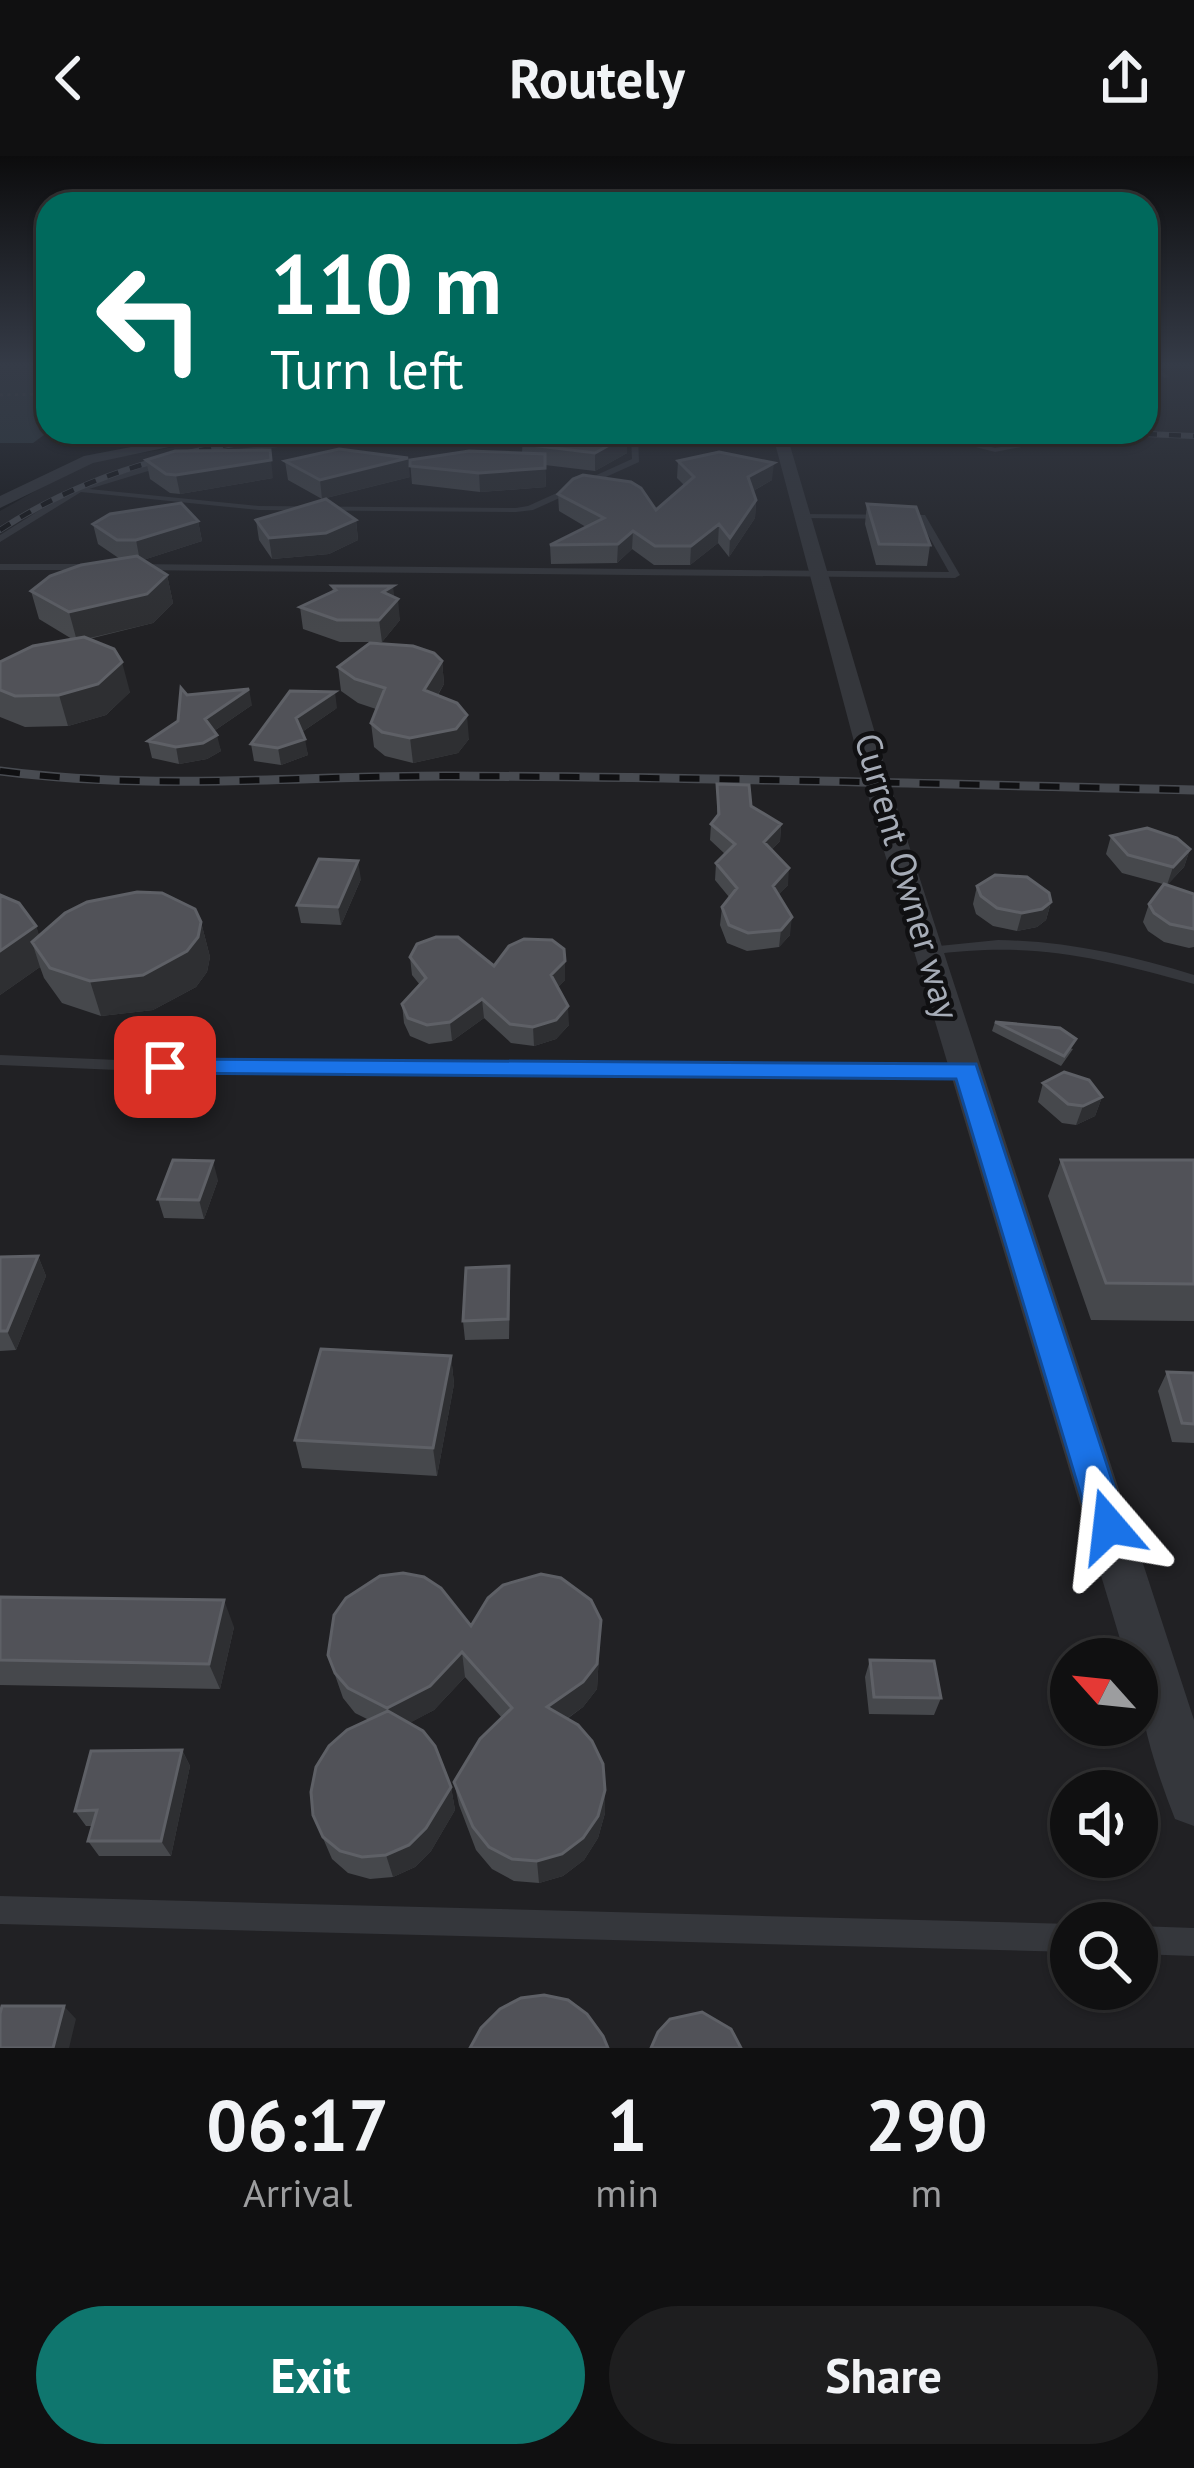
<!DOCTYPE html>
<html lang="en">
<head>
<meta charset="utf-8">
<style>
  body { margin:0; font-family:"PT Sans",sans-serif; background:#1e1e1f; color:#f1f3f6; height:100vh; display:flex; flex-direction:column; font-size:45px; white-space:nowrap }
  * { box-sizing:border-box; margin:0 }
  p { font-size:39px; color:#9c9d9f }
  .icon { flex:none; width:66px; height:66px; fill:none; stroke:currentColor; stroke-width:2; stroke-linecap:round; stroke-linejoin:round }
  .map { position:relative; height:1892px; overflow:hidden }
  .side { display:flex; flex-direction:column; background:#101011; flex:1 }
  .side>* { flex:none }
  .banner { position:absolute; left:36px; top:36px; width:1122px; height:252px; border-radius:36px; box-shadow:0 3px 9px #0004,0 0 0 3px #303031; background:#00695c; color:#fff; overflow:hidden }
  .needle { width:78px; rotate:297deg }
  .buttons { position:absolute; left:1050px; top:1482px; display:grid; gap:24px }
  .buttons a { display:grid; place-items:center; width:108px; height:108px; border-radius:50%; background:#101011; box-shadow:0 3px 9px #0004,0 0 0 3px #303031; font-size:60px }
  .pin { position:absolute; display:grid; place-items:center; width:102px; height:102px; color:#fff; margin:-51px; border-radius:24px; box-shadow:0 6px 18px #0006 }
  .me { position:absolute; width:132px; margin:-66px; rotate:343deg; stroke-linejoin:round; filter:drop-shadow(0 0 9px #0008) }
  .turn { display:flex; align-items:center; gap:42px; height:252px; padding:0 36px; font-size:54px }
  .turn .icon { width:156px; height:156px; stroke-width:2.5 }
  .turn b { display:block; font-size:84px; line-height:102px }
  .eta { display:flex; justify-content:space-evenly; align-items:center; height:204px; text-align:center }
  .eta b { font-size:72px; font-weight:600; line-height:84px }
  .button { display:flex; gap:24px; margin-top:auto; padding:24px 36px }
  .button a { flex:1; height:138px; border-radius:72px; background:#0f766e; color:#fff; font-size:48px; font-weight:600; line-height:138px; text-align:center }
  .button a+a { background:#1e1e1f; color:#f1f3f6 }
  header { display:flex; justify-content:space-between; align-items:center; height:156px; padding:0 36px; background:#101011; font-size:54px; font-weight:600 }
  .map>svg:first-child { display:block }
  .built { fill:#212124; fill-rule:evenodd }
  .water { fill:#2a353b }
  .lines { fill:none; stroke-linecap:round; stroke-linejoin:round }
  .path { stroke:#3b3e43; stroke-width:3; stroke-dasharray:3 4.5; stroke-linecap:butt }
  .lane { fill:#35373c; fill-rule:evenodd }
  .street { fill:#35373c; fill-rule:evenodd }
  .rail-far1-casing { stroke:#484b51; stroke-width:6 }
  .rail-casing { stroke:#484b51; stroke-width:9 }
  .rail-far1 { stroke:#101012; stroke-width:4.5; stroke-dasharray:12; stroke-linecap:butt }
  .rail { stroke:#101012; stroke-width:6; stroke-dasharray:20; stroke-linecap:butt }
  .wall { fill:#46484c }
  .shaded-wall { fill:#2e2f32 }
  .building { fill:#515258; stroke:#5e6066; stroke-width:3 }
  .route { fill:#1a73e8; stroke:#114b97; stroke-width:3 }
  .labels { text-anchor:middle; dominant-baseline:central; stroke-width:9; stroke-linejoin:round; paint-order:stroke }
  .street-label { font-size:36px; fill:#a6acb7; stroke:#101012 }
</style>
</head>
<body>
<header><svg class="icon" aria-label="back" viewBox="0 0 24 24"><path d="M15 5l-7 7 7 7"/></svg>Routely<svg class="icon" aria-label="share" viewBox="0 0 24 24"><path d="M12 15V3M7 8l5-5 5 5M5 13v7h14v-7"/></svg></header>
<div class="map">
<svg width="1194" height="1892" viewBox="0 0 1194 1892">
  <rect width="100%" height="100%" fill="#151517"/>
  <path class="built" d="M 1146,210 L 1194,210 L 1194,1892 L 0,1892 L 0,355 L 85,307 L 259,276 L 1146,276 ZM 1071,1503 L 1137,1503 L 1137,1569 L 1071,1569 ZM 1071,1635 L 1137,1635 L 1137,1701 L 1071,1701 ZM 1071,1767 L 1137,1767 L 1137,1833 L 1071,1833 Z"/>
  <path class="water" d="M 0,210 L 48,210 L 48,276 L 33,287 L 0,287 Z"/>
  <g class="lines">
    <path class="path" d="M 0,239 L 48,238"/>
    <path class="lane" d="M 1150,210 L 1157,210 L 1169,221 L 1164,222 Z
      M 591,276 L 779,278 L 783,280 L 779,282 L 638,281 L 639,306 L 533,354 L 516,356 L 259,354 L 81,336 L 0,386 L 0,379 L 75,332 L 168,304 L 171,308 L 89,333 L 259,350 L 516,352 L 528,350 L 632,303 L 631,281 L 594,280 Z
      M 918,276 L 931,276 L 995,292 L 1026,287 L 1006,276 L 1015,276 L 1037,288 L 995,296 Z
      M 358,277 L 547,276 L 548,277 L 358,281 L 205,300 L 201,298 Z
      M 802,358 L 925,359 L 960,419 L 955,422 L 133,414 L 128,411 L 133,408 L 949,416 L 919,363 L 799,362 Z
      M 0,408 L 95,408 L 100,411 L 95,414 L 0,414 Z
      M 998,784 C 1066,785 1129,799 1194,819 L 1194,828 C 1095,801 1034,785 929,799 L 922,795 L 929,791 Z
      M 0,899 L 165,906 L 966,909 L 974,914 L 966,919 L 165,916 L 0,909 Z
      M 0,1740 L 1071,1768 L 1071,1796 L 0,1768 Z
      M 1137,1770 L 1194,1772 L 1194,1800 L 1137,1798 Z"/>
    <path class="street" d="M 210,276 L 240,276 L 93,307 L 0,352 L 0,340 L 84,300 Z
      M 772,276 L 786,276 L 901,665 L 1194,1564 L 1194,1670 L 1175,1663 C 1155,1612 1137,1557 1137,1503 L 1126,1503 L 875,665 Z"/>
    <defs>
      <path id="rail-far1" d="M 1121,277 L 1194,280
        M 0,374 C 101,308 209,287 328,276"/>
      <path id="rail" d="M 0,615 C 155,635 292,620 446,620 C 695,621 945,628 1194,634"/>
    </defs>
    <use href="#rail-far1" class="rail-far1-casing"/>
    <use href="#rail" class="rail-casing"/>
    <use href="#rail-far1" class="rail-far1"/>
    <use href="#rail" class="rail"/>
  </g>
  <path class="wall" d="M 523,276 L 627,279 L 627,297 L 595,315 L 545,309 L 546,331 L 480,336 L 412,328 L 410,304 L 522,297 Z
    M 146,304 L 273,322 L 180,338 L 170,337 L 150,323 Z
    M 285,305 L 410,321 L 322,343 L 288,324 Z
    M 678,305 L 772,324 L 753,335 L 756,344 L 755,362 L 729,401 L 718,387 L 690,409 L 654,409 L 632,393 L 617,407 L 551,408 L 550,389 L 586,371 L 559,355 L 558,338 L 656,354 L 685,330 L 677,322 Z
    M 867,348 L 930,389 L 927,410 L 876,409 L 865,368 Z
    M 256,364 L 356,364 L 358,384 L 329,398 L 272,403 L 259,384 Z
    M 198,365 L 202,385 L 143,404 L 167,419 L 173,447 L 153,467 L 89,483 L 130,536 L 106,559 L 68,570 L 25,571 L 0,561 L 0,506 L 72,483 L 39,463 L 31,435 L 120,403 L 98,388 L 93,368 Z
    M 332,430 L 394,441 L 400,464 L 382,486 L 340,486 L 303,473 L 300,451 L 333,436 Z
    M 442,505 L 444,528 L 438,539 L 469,583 L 458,597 L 413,607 L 385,600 L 374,591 L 371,567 L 376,553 L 358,547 L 341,535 L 338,511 Z
    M 187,539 L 252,549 L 214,575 L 221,595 L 207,603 L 179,608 L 152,602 L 148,585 L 178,565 Z
    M 337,552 L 302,576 L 308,599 L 281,609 L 254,605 L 251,588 Z
    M 717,628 L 781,668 L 780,685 L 771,694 L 788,729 L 778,739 L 790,779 L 779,791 L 747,795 L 727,787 L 720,769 L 722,751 L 729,741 L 715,724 L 716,707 L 725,698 L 710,684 L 711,668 L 717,660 Z
    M 1111,680 L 1190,693 L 1184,711 L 1167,729 L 1194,738 L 1194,791 L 1189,792 L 1164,786 L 1148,775 L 1143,766 L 1149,748 L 1163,728 L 1122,717 L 1106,698 Z
    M 361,723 L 341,769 L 301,767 L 297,749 Z
    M 977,730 L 1051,746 L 1046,764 L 1037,771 L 1017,775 L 993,770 L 976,758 L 973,748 Z
    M 0,739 L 36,770 L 39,780 L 201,766 L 210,801 L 207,816 L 196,831 L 153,854 L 101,860 L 62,847 L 44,822 L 40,811 L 0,839 Z
    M 410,801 L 494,810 L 565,824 L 558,831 L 569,869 L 556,883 L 534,890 L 511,887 L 484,862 L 452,885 L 429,888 L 410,880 L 404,867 L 402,848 L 420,829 L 412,819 Z
    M 995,866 L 1073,893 L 1061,910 L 992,875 Z
    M 1043,927 L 1102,941 L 1095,960 L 1076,969 L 1062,967 L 1038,946 Z
    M 1061,1004 L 1194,1004 L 1194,1165 L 1091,1164 L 1048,1040 Z
    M 218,1024 L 204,1063 L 164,1062 L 158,1043 Z
    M 38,1100 L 46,1120 L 16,1194 L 0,1195 L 0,1101 Z
    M 510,1129 L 509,1183 L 465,1184 L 463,1165 Z
    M 451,1200 L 454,1228 L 437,1320 L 302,1312 L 295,1284 Z
    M 1167,1216 L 1194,1217 L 1194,1287 L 1172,1286 L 1158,1235 Z
    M 0,1441 L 234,1471 L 220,1533 L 0,1529 Z
    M 601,1464 L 597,1533 L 583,1551 L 567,1563 L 605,1634 L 605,1657 L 598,1682 L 584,1704 L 563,1720 L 539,1727 L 514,1725 L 492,1713 L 476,1694 L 459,1649 L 454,1626 L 502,1562 L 465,1521 L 434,1554 L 409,1567 L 451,1631 L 455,1654 L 431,1695 L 415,1711 L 393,1721 L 370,1723 L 348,1717 L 332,1703 L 313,1659 L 369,1564 L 355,1557 L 343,1542 L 328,1499 L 471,1470 Z
    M 870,1504 L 941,1542 L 934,1559 L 869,1558 L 865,1521 Z
    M 182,1594 L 190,1610 L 171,1700 L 99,1700 L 88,1685 L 92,1670 L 86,1670 L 75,1655 Z"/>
  <path class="shaded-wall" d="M 627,279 L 627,297 L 595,315 L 595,297 Z
    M 270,294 L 273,322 L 180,338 L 176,319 Z
    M 408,302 L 410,321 L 322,343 L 320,324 Z
    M 774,307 L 772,324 L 746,339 L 748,321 Z
    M 545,312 L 546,331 L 480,336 L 479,317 Z
    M 756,344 L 755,362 L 729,401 L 730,382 Z
    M 356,364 L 358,384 L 329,398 L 272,403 L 269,382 Z
    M 198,365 L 202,385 L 140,405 L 136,384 Z
    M 719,368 L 718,387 L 690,409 L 691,390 Z
    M 633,375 L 632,393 L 617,407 L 618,388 Z
    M 167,419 L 173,447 L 153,467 L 77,485 L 69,456 Z
    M 393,430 L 395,446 L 398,443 L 400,464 L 382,486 L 379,464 L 383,436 Z
    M 442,505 L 444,528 L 426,558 L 424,534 Z
    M 122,506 L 130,536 L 106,559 L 68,570 L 59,539 Z
    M 249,533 L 252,549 L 208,579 L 205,563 Z
    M 335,536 L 337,552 L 299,578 L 296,562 Z
    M 467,559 L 469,583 L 458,597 L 413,607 L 410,582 Z
    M 217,579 L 221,595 L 207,603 L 179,608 L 176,591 Z
    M 305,583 L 308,599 L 281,609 L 278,592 Z
    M 781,668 L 780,685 L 762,703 L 764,686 Z
    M 1190,693 L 1184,711 L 1167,729 L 1173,711 Z
    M 358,705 L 361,723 L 341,769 L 338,751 Z
    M 789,712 L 788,729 L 771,747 L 773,730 Z
    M 1051,746 L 1046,764 L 1037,771 L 1017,775 L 1022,757 Z
    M 792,761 L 790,779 L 779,791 L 781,774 Z
    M 201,766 L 210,801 L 207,816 L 196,831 L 153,854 L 101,860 L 90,825 Z
    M 36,770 L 48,805 L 32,786 L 40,811 L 0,839 L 0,795 Z
    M 565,805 L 565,824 L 552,838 L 551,819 Z
    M 482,843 L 484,862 L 452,885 L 450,866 Z
    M 568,850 L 569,869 L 556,883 L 534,890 L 533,871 Z
    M 1102,941 L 1095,960 L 1076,969 L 1083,950 Z
    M 213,1005 L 218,1024 L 204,1063 L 199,1044 Z
    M 38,1100 L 46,1120 L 16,1194 L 7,1175 Z
    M 451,1200 L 454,1228 L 437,1320 L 433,1292 Z
    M 224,1444 L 234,1471 L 220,1533 L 209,1508 Z
    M 601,1464 L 597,1533 L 583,1551 L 548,1576 L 547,1551 Z
    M 462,1496 L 465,1521 L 434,1554 L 393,1576 L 387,1552 Z
    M 182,1594 L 190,1610 L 171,1700 L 161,1685 Z
    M 451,1631 L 455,1654 L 431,1695 L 415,1711 L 393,1721 L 386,1699 Z
    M 605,1634 L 605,1657 L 598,1682 L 584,1704 L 563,1720 L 539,1727 L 537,1705 Z
    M 64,1850 L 76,1863 L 69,1892 L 53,1892 Z"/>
  <path class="building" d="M 523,276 L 587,276 L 627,279 L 595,297 L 522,288 Z
    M 339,293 L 408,302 L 320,324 L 285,305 Z
    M 270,294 L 271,304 L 176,319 L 166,318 L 146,304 L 175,295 Z
    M 469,295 L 545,298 L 545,312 L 479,317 L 410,310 L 410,304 Z
    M 719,296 L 774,307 L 748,321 L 756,344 L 730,382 L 719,368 L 691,390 L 655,390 L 633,375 L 618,388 L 550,389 L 604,362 L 558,338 L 573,323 L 583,319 L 631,326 L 641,332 L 656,354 L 694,321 L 678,305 Z
    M 326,343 L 356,364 L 326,377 L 269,382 L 256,364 Z
    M 181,347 L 198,365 L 136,384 L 117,384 L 93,368 L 110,358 Z
    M 867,348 L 916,351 L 930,389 L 879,388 Z
    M 137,400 L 167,419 L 147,438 L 69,456 L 31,435 L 50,420 L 81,409 Z
    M 332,430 L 393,430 L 383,436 L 398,443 L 379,464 L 337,464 L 300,451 L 336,434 Z
    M 84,481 L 114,493 L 122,506 L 98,528 L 59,539 L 15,540 L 0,534 L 0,506 L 33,490 Z
    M 370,487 L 413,490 L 434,497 L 442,505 L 424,534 L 457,547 L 467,559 L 456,573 L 410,582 L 382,576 L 371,567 L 385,532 L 355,523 L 338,511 Z
    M 181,532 L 187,539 L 249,533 L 205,563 L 217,579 L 203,587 L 176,591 L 148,585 L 178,565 Z
    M 290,535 L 335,536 L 296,562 L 305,583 L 278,592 L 251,588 Z
    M 717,628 L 749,629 L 751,650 L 781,668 L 764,686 L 789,712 L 773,730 L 792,761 L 781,774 L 748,777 L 729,769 L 722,751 L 737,732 L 716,707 L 735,688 L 711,668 L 719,658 Z
    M 1147,672 L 1177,682 L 1190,693 L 1173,711 L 1128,699 L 1111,680 Z
    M 319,703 L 358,705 L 338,751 L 297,749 Z
    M 995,719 L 1027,721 L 1049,737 L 1051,746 L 1042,753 L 1022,757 L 997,752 L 981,740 L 977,730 Z
    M 1164,728 L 1194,738 L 1194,773 L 1170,768 L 1154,757 L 1149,748 Z
    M 137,736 L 162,737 L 195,753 L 201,766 L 198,781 L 187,795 L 143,819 L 90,825 L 50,812 L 32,786 L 65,757 L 87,746 Z
    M 0,739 L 19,747 L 36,770 L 0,795 Z
    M 436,781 L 458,781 L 494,810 L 509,790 L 524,783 L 552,784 L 564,793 L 565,805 L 551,819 L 568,850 L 556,864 L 533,871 L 510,868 L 482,843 L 450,866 L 427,869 L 408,862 L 402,848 L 426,822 L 410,801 L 417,788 Z
    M 995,866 L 1060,872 L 1076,883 L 1064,900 Z
    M 1064,916 L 1089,924 L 1102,941 L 1083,950 L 1068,948 L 1043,927 Z
    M 173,1004 L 213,1005 L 199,1044 L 158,1043 Z
    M 1061,1004 L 1194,1004 L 1194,1128 L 1106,1127 Z
    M 38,1100 L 7,1175 L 0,1175 L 0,1101 Z
    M 509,1110 L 508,1163 L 463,1165 L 466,1112 Z
    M 321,1193 L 451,1200 L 433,1292 L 295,1284 Z
    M 1167,1216 L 1194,1217 L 1194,1268 L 1182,1267 Z
    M 403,1417 L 424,1421 L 441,1432 L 471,1470 L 488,1442 L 503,1429 L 541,1418 L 561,1422 L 591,1444 L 601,1464 L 597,1508 L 583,1526 L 547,1551 L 578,1569 L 592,1585 L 603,1608 L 605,1634 L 598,1660 L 583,1682 L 562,1698 L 537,1705 L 512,1703 L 489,1691 L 473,1671 L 454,1626 L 480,1583 L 512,1552 L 462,1496 L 430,1530 L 387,1552 L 348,1532 L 335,1517 L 328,1499 L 334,1459 L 346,1442 L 380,1420 Z
    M 0,1441 L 224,1444 L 209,1508 L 0,1504 Z
    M 870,1504 L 934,1505 L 941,1542 L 874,1541 Z
    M 388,1555 L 423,1575 L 435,1590 L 451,1631 L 426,1672 L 409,1689 L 386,1699 L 362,1701 L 340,1695 L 323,1681 L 313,1659 L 311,1636 L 316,1611 L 329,1590 L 347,1574 Z
    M 182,1594 L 161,1685 L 88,1685 L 97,1654 L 75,1655 L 91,1595 Z
    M 544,1839 L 568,1844 L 587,1858 L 603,1880 L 608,1892 L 470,1892 L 481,1872 L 500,1853 L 521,1842 Z
    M 2,1850 L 64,1850 L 53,1892 L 0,1892 L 0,1858 Z
    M 702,1856 L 731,1873 L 741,1892 L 651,1892 L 658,1876 L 670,1863 Z"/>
  <linearGradient id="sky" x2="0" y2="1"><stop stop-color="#0c0c0d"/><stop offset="0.44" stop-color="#353b47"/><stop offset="1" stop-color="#353b47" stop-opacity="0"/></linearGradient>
  <rect width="1194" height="475" fill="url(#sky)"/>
  <path class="route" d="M 165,903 L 976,908 L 1127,1370 L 1122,1382 L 1109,1387 L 1096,1382 L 1090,1370 L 956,923 L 156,917 L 152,911 L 156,905 Z"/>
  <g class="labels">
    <g class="street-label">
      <text transform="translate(908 720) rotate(74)">Current Owner way</text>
    </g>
  </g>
</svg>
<div class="buttons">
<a><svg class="needle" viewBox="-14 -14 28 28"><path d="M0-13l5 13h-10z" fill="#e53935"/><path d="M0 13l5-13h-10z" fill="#9c9d9f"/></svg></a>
<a><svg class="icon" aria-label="sound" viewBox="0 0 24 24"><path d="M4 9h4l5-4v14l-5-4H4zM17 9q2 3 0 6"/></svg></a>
<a><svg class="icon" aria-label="search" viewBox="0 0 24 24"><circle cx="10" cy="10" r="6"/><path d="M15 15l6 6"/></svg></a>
</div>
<div class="pin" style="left:165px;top:911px;background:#d93025"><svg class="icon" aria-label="arrive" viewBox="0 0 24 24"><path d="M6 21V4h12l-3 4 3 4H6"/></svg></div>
<svg class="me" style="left:1109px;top:1370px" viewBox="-20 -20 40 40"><path d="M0-17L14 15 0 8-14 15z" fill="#1a73e8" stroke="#fff" stroke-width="4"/></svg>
<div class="banner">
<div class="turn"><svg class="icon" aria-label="left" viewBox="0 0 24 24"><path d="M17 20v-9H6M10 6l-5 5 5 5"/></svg><div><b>110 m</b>Turn left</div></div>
</div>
</div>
<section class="side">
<div class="eta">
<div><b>06:17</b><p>Arrival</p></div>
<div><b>1</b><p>min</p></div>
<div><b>290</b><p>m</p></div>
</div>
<div class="button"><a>Exit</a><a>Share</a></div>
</section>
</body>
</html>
